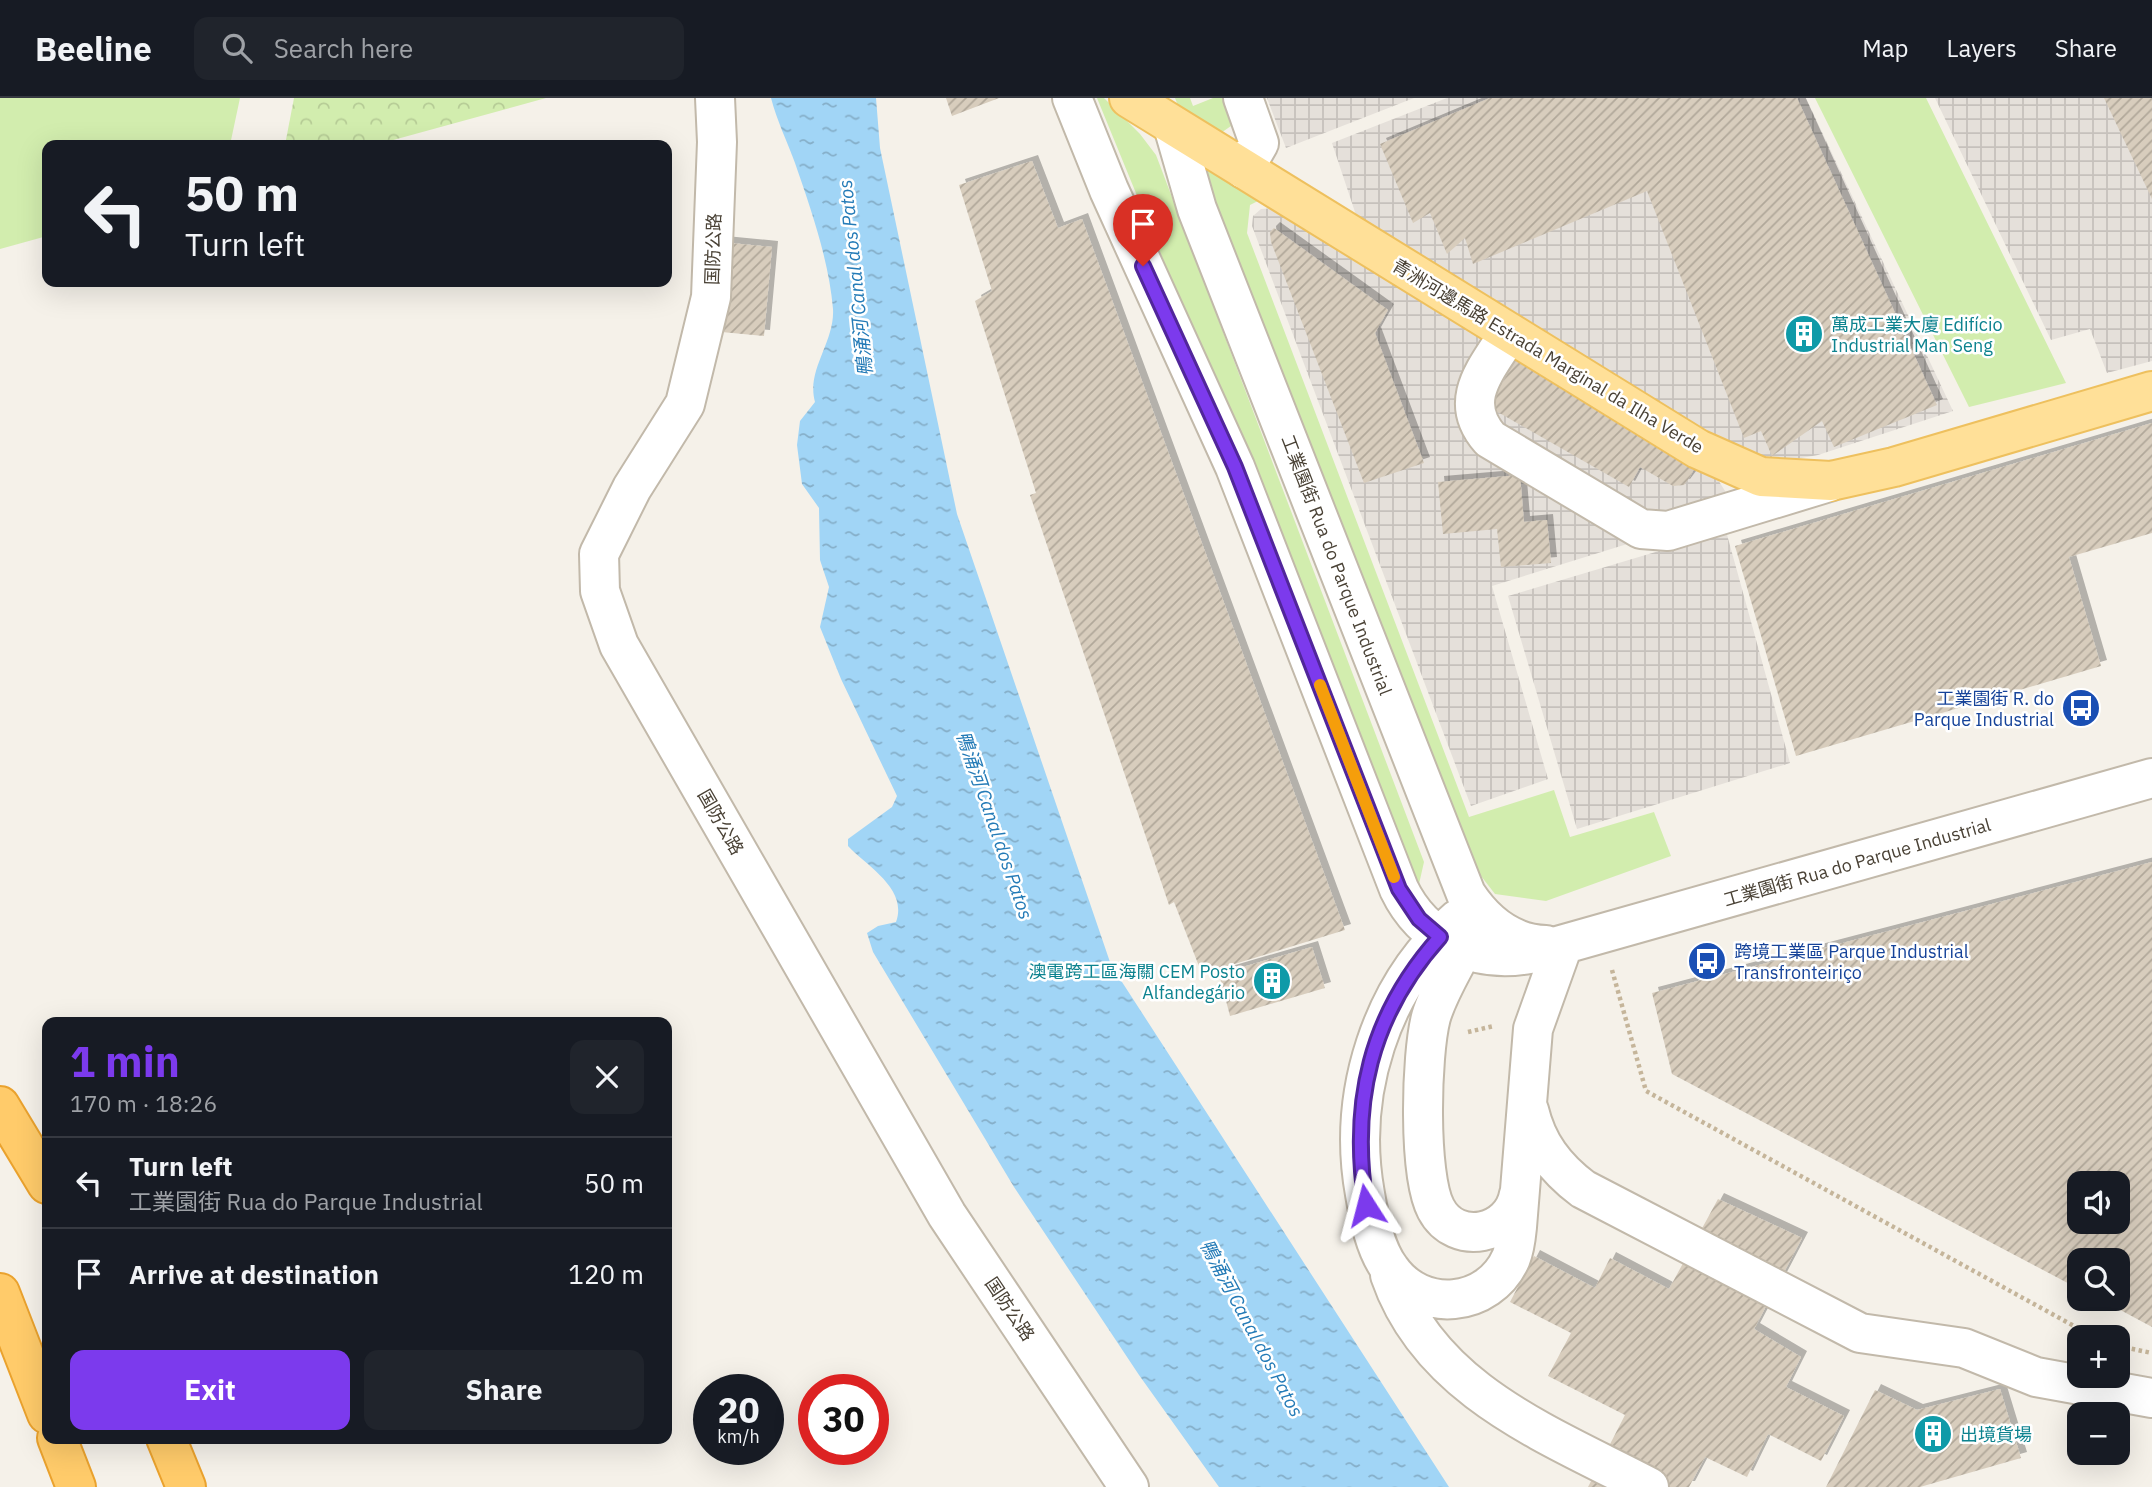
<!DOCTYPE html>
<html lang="en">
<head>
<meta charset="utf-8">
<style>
  body { margin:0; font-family:"IBM Plex Sans","Noto Sans SC",sans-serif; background:#20242c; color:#f1f3f6; height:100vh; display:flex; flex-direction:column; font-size:26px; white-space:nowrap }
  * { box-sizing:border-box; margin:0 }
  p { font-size:23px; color:#9ea1a6 }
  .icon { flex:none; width:38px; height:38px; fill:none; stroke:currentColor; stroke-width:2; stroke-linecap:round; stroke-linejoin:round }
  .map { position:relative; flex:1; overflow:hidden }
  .panel { position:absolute; left:42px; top:919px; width:630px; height:427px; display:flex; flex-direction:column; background:#171b24; border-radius:14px; box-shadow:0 7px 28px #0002 }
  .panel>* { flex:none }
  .hud { position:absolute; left:42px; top:42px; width:630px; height:147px; border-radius:14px; box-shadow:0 7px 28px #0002; background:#171b24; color:#f1f3f6; overflow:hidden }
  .fabs { position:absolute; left:2067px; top:1073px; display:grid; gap:14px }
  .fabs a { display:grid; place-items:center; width:63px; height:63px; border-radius:14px; background:#171b24; box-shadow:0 7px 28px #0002; font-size:35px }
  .speed { position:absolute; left:693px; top:1276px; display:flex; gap:14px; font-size:35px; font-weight:700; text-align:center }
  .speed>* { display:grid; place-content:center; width:91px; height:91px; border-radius:50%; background:#171b24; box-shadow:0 7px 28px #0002; line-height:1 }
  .speed small { font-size:18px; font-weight:400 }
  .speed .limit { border:10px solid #d22; background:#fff; color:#111 }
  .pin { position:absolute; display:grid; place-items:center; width:60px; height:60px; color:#fff; margin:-72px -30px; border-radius:50% 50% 50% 0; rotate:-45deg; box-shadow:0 0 7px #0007 }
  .pin .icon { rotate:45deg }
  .me { position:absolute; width:77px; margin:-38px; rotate:351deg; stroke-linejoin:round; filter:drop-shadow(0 0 5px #0008) }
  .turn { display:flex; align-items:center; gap:24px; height:147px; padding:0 28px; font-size:32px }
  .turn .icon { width:91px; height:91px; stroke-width:2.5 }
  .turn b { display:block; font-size:49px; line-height:60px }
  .round { display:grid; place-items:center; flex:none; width:74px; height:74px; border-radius:14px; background:#20242c }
  .summary { display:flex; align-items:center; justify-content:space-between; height:119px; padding:0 28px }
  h1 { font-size:42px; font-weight:700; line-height:52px; color:#7c3aed }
  .cta { display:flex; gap:14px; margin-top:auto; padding:14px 28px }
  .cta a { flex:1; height:80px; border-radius:14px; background:#7c3aed; color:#fff; font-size:28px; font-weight:700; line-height:80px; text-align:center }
  .cta a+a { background:#20242c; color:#f1f3f6 }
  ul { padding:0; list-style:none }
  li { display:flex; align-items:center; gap:21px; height:91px; padding:0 28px; border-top:2px solid #363941 }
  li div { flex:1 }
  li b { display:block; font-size:26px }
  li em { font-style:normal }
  header { display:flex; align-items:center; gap:42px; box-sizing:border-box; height:98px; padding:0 35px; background:#171b24; border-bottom:2px solid #363941 }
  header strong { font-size:33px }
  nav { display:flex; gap:38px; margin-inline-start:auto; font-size:24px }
  .search { width:490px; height:63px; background:#20242c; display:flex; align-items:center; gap:18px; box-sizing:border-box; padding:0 24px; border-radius:14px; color:#9ea1a6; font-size:26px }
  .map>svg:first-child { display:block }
  .industrial { fill:url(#industrial-grid) }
  .grass { fill:#d2edae }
  .forest { fill:url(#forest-crowns) }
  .water { fill:url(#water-ripples) }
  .building { fill:url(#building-hatch); fill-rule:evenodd; filter:url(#shadow) }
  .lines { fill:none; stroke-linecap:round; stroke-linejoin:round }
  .minor-casing { stroke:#c2b9aa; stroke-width:42 }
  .major-casing { stroke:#eec05e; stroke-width:42 }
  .highway-casing { stroke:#eaa22e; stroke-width:42 }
  .path { stroke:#c5b59a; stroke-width:4.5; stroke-dasharray:3.5 3.5; stroke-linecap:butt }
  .minor { stroke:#fff; stroke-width:38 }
  .major { stroke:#ffe098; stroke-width:38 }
  .highway { stroke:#ffcb6a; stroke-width:38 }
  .route-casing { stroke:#51269a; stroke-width:18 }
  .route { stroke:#7c3aed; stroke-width:12 }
  .slow { stroke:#f59e0b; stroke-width:12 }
  .labels { text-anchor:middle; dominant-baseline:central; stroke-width:5; stroke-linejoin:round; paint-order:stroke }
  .street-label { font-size:18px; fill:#4a4236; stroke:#fff }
  .culture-label { font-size:18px; fill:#0d838f; stroke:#fff; text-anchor:start }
  .transit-label { font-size:18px; fill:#164399; stroke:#fff; text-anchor:end }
  .water-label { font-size:19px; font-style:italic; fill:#247bb7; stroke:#fff }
</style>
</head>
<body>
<header>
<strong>Beeline</strong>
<div class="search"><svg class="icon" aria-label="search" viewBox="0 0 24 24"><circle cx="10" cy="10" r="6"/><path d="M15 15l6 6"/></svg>Search here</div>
<nav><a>Map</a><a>Layers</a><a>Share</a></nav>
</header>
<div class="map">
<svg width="2152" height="1389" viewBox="0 0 2152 1389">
  <defs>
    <pattern id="industrial-grid" width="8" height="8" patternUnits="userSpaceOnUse" patternTransform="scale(1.75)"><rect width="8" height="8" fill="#e5e0da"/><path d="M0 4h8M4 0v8" fill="none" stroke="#c6c1bc"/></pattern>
    <pattern id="forest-crowns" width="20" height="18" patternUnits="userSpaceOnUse" patternTransform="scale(1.75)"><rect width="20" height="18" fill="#d2edae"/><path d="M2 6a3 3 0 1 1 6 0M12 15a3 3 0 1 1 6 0" fill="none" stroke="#b6cc96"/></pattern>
    <pattern id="water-ripples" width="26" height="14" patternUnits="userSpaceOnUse" patternTransform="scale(1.75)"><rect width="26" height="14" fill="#a1d5f6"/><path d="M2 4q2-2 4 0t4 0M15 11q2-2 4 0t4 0" fill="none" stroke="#85aec8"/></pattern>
    <pattern id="building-hatch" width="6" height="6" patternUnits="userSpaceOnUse" patternTransform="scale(1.75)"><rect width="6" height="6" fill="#d8cdbd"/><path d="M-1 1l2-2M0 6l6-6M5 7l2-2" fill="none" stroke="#b1a89a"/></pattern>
    <filter id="shadow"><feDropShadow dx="6" dy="-6" stdDeviation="0" flood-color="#0004"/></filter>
  </defs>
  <rect width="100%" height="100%" fill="#f5f1e9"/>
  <path class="industrial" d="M 1267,0 L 1414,0 L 1286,50 Z
    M 1447,0 L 1806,0 L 1953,313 L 1818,357 L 1785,363 L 1741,357 L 1362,135 L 1332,45 Z
    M 1935,0 L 2152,0 L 2152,263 L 2107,275 L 2090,231 L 2051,242 Z
    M 1274,110 L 1715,377 L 1737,412 L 1492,488 L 1548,681 L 1471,708 L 1252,128 L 1253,118 L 1261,111 Z
    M 1726,433 L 1790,665 L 1577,731 L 1508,498 Z"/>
  <path class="grass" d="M 0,0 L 240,0 L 230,47 L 47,47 L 47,138 L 0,151 Z
    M 1097,0 L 1104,0 L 1140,36 L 1156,57 L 1424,764 L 1419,786 Z
    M 1175,0 L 1190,0 L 1193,8 L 1213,0 L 1225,0 L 1231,28 L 1218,37 L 1183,20 Z
    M 1815,0 L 1926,0 L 2066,285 L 1969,309 Z
    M 1203,66 L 1268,98 L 1250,107 L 1247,135 L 1469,719 L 1554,692 L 1570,739 L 1654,714 L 1671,758 L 1546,803 L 1495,796 L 1474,769 L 1215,115 Z"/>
  <path class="forest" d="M 294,0 L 546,0 L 375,47 L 285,47 Z"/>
  <path class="water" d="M 771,0 L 876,0 L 880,50 L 957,416 L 1111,867 L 1449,1389 L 1219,1389 L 1139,1277 L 1014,1089 L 873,854 L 867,835 L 878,828 L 896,824 C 908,791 868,769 848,748 L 848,741 L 892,709 L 897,698 L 841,581 L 820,529 L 829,489 L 820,462 L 819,410 L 802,386 L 797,347 L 800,323 L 815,304 C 806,272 835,244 833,211 C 829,163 811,111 795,65 C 787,43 777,23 771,0 Z"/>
  <path class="building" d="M 946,0 L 999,0 L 952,18 Z
    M 1490,0 L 1797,0 L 1937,307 L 1834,349 L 1822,323 L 1772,358 L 1761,333 L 1744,340 L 1647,93 L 1473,166 L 1465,140 L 1447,156 L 1430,115 L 1413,125 L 1380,46 Z
    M 2104,0 L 2152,0 L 2152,101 Z
    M 1032,63 L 1058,130 L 1082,121 L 1345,832 L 1202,876 L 1174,804 L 1169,807 L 1030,397 L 1036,395 L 975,203 L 992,193 L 959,87 Z
    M 1274,130 L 1388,212 L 1375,235 L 1424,365 L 1364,385 L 1271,144 L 1270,134 Z
    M 720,144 L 772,149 L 764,238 L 711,233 Z
    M 1515,262 L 1695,369 L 1690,379 L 1684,387 L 1673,388 L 1640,369 L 1629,389 L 1489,309 Z
    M 2152,325 L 2152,435 L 2069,459 L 2101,568 L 1796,658 L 1735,448 Z
    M 1520,377 L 1524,424 L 1547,422 L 1551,465 L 1501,469 L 1497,431 L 1443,436 L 1438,384 Z
    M 2152,764 L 2152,1229 L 2098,1200 L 2118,1200 L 2118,1162 L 2079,1162 L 2079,1191 L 1672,976 L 1652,895 ZM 2079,1085 L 2118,1085 L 2118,1124 L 2079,1124 Z
    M 1312,849 L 1325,890 L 1230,918 L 1219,876 Z
    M 1718,1101 L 1802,1140 L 1754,1231 L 1801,1259 L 1786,1289 L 1844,1318 L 1821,1363 L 1768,1336 L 1747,1379 L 1705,1359 L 1689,1389 L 1588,1389 L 1625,1317 L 1548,1278 L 1571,1235 L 1510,1204 L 1534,1158 L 1595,1190 L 1610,1160 L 1669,1191 Z
    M 2000,1291 L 2021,1360 L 1920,1389 L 1826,1389 L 1875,1292 L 1917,1312 Z"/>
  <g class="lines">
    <defs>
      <path id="minor" d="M 715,0 L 717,44 L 711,199 L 685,306 L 632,390 L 599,456 L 600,493 L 619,547 L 947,1117 L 1129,1389
        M 1072,0 L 1109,92 L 1235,369 L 1399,791 C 1423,841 1475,866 1529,856 L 2152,680
        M 1243,0 L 1259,45 L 1244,71
        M 1173,28 L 1197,111 L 1466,796 C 1485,825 1510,846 1546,847
        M 1509,235 C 1487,271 1456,302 1490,341 L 1641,431 L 1668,433 L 1829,384
        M 1458,821 C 1380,888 1347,997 1365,1096 C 1369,1120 1375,1151 1390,1171 C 1421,1216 1489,1210 1511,1160 C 1515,1150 1516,1139 1517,1129 L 1533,931 L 1563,847
        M 1463,851 C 1452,873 1438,895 1431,919 C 1421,957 1418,1077 1436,1111 C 1456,1149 1512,1137 1519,1096
        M 1529,1012 C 1537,1046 1555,1070 1583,1091 L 1860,1235 L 1964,1250 L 2036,1279 L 2152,1300
        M 1390,1177 C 1430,1293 1550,1337 1649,1389"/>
      <path id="major" d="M 1129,0 L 1698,351 L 1761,379 L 1831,383 L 1894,369 L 2152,293"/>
      <path id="highway" d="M 0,1008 L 47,1086
        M 0,1195 L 47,1316
        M 57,1340 L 76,1389
        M 166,1340 L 186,1389"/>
    </defs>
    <use href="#minor" class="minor-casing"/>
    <use href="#major" class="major-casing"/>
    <use href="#highway" class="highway-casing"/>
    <path class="path" d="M 1612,872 L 1646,993 L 2094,1239
      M 1468,934 L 1494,928
      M 2118,1248 L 2152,1255"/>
    <use href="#minor" class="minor"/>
    <use href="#major" class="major"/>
    <use href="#highway" class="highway"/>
  </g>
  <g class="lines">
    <defs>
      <path id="route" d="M 1143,168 L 1235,369 L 1399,791 L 1419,821 L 1440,839 C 1370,917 1350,1005 1366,1107"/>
    </defs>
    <use href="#route" class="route-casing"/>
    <use href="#route" class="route"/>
    <path class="slow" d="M 1320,587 L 1394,779"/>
  </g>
  <defs>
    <symbol id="building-disc" viewBox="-11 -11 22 22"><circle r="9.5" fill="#0f9aa8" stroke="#fff"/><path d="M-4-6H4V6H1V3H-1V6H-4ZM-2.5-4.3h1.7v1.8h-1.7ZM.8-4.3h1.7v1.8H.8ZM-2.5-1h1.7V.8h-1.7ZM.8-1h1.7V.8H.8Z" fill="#fff"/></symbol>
    <symbol id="bus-disc" viewBox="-11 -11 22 22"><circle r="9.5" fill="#1a4fb4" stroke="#fff"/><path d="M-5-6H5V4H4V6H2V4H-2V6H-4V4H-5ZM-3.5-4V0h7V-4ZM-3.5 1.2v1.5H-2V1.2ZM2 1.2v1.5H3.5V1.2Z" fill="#fff"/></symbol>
  </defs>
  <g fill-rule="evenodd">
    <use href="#building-disc" x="1782" y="214" width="44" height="44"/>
    <use href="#bus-disc" x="2059" y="588" width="44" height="44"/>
    <use href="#bus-disc" x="1685" y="841" width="44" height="44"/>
    <use href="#building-disc" x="1250" y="861" width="44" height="44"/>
    <use href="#building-disc" x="1911" y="1314" width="44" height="44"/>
  </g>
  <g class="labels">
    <g class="street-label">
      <text transform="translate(713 151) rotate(-88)">国防公路</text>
      <text transform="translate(1548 258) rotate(31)">青洲河邊馬路 Estrada Marginal da Ilha Verde</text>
      <text transform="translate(1337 467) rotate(69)">工業園街 Rua do Parque Industrial</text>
      <text transform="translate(721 724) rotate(60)">国防公路</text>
      <text transform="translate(1857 764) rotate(-16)">工業園街 Rua do Parque Industrial</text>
      <text transform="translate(1010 1211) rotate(56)">国防公路</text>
    </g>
    <g class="culture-label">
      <text x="1831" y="226">萬成工業大廈 Edifício<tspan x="1831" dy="21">Industrial Man Seng</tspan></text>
      <text x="1245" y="873" text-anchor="end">澳電跨工區海關 CEM Posto<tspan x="1245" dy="21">Alfandegário</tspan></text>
      <text x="1960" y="1336">出境貨場</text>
    </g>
    <g class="transit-label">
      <text x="2054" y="600">工業園街 R. do<tspan x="2054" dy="21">Parque Industrial</tspan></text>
      <text x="1734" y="853" text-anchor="start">跨境工業區 Parque Industrial<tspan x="1734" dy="21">Transfronteiriço</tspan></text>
    </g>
    <g class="water-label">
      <text transform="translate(855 180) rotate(-96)">鴨涌河 Canal dos Patos</text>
      <text transform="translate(995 727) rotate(71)">鴨涌河 Canal dos Patos</text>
      <text transform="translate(1252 1230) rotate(62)">鴨涌河 Canal dos Patos</text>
    </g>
  </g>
</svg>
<div class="fabs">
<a><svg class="icon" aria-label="sound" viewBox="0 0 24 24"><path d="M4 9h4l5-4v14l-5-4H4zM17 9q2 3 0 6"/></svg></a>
<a><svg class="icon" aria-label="search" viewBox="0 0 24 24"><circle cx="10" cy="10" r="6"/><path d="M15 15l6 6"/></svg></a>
<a>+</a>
<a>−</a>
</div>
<div class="speed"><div>20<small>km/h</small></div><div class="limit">30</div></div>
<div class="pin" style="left:1143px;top:168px;background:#d93025"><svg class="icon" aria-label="arrive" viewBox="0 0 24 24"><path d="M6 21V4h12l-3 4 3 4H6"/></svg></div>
<svg class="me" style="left:1366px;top:1107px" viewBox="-20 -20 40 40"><path d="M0-17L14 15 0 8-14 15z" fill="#7c3aed" stroke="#fff" stroke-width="4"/></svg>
<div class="hud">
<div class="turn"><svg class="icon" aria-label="left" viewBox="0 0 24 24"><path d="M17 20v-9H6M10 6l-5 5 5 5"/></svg><div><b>50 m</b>Turn left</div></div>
</div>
<section class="panel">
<div class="summary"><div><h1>1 min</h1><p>170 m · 18:26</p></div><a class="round"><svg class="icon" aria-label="close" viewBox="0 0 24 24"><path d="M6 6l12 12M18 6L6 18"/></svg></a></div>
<ul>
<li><svg class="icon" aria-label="left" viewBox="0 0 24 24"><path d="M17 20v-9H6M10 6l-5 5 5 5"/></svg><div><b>Turn left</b><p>工業園街 Rua do Parque Industrial</p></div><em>50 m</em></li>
<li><svg class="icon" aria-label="arrive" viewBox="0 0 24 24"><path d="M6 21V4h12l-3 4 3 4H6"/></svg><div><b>Arrive at destination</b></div><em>120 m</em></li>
</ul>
<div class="cta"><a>Exit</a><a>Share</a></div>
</section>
</div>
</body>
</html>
